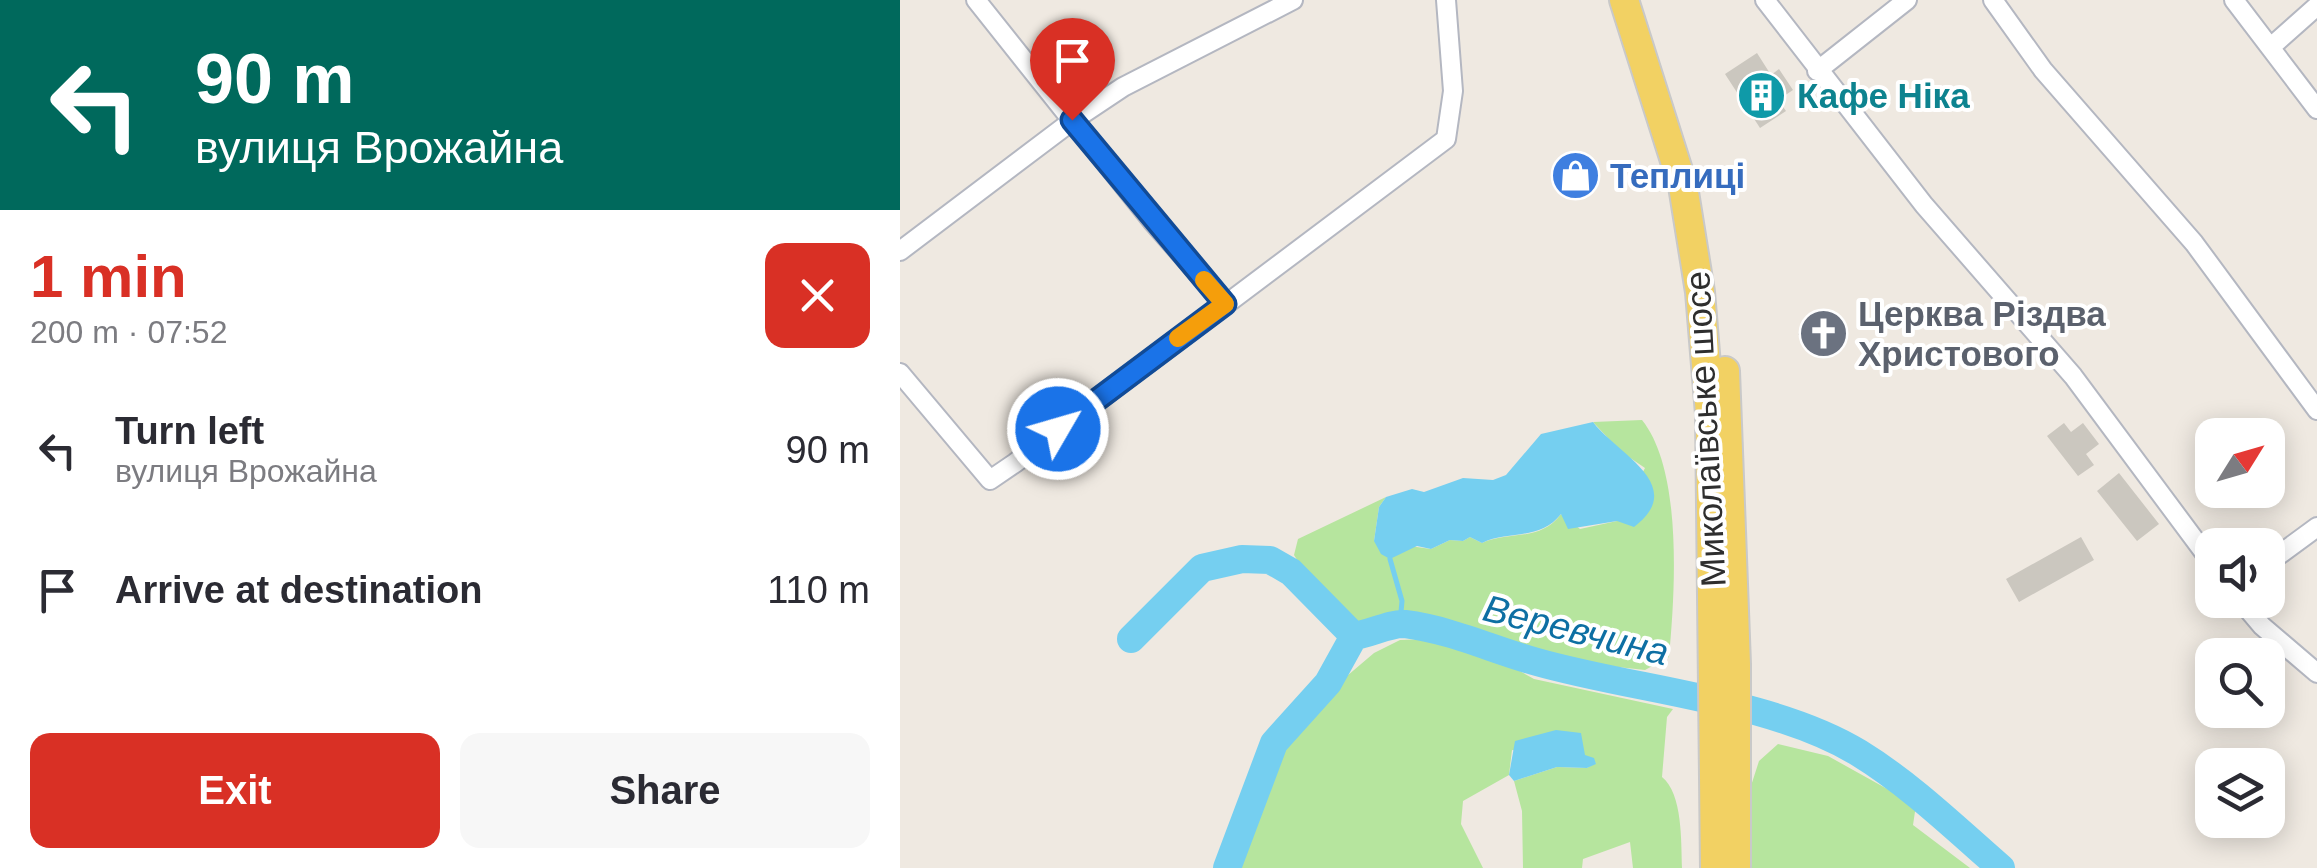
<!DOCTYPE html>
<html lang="en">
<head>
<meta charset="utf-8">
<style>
  body { margin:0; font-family:Helvetica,sans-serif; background:#f7f7f7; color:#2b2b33; height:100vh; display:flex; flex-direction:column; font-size:38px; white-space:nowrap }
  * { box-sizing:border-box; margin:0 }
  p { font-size:32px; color:#7c7c81 }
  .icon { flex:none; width:55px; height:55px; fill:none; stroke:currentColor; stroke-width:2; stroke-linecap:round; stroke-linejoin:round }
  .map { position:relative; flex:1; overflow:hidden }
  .side { display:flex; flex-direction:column; background:#fff; width:900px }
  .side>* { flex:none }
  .guide { background:#00695c; color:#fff; overflow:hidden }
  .needle { width:65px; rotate:53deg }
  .tools { position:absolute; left:1295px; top:418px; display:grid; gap:20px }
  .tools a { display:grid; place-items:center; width:90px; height:90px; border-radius:20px; background:#fff; box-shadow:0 5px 25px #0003; font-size:50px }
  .pin { position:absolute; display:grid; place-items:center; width:85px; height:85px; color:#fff; margin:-102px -42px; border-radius:50% 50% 50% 0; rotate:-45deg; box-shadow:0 0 10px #0007 }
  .pin .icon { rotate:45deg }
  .me { position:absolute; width:110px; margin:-55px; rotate:52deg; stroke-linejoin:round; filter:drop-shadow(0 0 8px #0008) }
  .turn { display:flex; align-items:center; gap:35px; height:210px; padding:0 30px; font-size:45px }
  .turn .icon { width:130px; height:130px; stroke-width:2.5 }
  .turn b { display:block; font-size:70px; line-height:85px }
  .round { display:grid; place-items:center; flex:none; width:105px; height:105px; border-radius:20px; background:#f7f7f7 }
  .summary { display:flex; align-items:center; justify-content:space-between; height:170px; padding:0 30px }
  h1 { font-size:60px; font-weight:600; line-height:75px; color:#d93025 }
  .button { display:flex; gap:20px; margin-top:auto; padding:20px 30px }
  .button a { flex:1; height:115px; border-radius:20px; background:#d93025; color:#fff; font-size:40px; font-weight:600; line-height:115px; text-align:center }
  .button a+a { background:#f7f7f7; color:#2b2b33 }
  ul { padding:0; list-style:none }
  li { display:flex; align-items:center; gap:30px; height:140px; padding:0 30px }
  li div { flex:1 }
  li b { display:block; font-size:38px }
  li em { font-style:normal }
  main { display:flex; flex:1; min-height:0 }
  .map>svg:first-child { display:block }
  .green { fill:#b6e59e }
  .water { fill:#75cff0 }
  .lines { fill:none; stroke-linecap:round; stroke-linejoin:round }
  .stream { stroke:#75cff0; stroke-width:5 }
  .river { stroke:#75cff0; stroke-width:28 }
  .building { fill:#cbc7bf }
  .minor-casing { stroke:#b4b7c1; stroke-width:22 }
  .primary-casing { stroke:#c9c9c9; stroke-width:32 }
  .minor { stroke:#fff; stroke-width:18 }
  .primary { stroke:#f2d163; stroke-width:28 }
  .route-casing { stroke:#114b97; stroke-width:25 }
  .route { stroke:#1a73e8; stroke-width:18 }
  .slow { stroke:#f59e0b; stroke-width:18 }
  .labels { text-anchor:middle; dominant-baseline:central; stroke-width:8; stroke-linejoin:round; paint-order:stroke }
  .culture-label { font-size:35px; font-weight:bold; fill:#0d838f; stroke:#fff; text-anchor:start }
  .shop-label { font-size:35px; font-weight:bold; fill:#366cbe; stroke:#fff; text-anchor:start }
  .worship-label { font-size:35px; font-weight:bold; fill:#5b616d; stroke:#fff; text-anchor:start }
  .street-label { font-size:35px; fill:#2e2e2e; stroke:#fff }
  .water-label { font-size:38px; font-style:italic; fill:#0d6fa3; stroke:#fff }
</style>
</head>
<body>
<main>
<section class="side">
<div class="guide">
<div class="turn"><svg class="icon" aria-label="left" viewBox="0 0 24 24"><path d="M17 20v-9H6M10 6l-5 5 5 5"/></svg><div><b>90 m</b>вулиця Врожайна</div></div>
</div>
<div class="summary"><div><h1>1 min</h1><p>200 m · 07:52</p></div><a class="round" style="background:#d93025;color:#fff"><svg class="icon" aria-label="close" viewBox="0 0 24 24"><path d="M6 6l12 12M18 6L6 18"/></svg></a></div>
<ul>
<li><svg class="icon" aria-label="left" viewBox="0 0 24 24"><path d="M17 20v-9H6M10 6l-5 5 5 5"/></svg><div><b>Turn left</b><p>вулиця Врожайна</p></div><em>90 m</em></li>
<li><svg class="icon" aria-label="arrive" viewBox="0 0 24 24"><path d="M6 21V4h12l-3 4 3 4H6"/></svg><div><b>Arrive at destination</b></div><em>110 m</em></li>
</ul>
<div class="button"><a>Exit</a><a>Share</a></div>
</section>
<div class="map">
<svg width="1417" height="868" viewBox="0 0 1417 868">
  <rect width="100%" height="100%" fill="#efe9e1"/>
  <path class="green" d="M 742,420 C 783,471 775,593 769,657 L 745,670 L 663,661 L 515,616 C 494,617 476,634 455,626 L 409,579 L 394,555 L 398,539 L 486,497 L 479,507 L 474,541 L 531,549 L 550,540 L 563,541 L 570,537 L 582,543 C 608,531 641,542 661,514 L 680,529 L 717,521 L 745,468 L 720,451 L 693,422 Z
    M 525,639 L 609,665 L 634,679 L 773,709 L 767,717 L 762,777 C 783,794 781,842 782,868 L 733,868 L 730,842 L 683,859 L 682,868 L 623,868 L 622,811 L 614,781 L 657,767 L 687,768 L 696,763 L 612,750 L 609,775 L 563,801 L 561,824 L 583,868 L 322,868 L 357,778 L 434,687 L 474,653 L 500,640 Z
    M 878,744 L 928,756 L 1016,805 L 1013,825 L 1070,868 L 850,868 L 850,789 L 859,761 Z"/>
  <path class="water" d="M 693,422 C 717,454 789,485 734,527 L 717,521 L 668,529 L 661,514 C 640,541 609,530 582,543 L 570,537 L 563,541 L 550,540 L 531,549 L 517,546 L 490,559 L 481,554 L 474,541 L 479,507 L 486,497 L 512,489 L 524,492 L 563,478 L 593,480 L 606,475 L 641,434 Z
    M 656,730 L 681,733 L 685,755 L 694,758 L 696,764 L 687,768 L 657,767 L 614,781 L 609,775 L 615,741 Z"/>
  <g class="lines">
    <path class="stream" d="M 490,559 L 502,601 L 500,623"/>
    <path class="river" d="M 231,639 L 302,568 L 342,559 L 370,560 L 391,572 L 454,636
      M 327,868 L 374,743 L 428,683 L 454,636 C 470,634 490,623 505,624 C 552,630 593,650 637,662 C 735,690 872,700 959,753 C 1011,785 1055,828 1101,868"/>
  </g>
  <path class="building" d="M 857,53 L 871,75 L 879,69 L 893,90 L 878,100 L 886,111 L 860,128 L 825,74 Z
    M 931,310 L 947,331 L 915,355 L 898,334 Z
    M 1164,423 L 1171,432 L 1183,423 L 1199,444 L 1186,454 L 1194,465 L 1178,476 L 1147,436 Z
    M 1219,473 L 1259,524 L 1237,541 L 1197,491 Z
    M 1181,537 L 1194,560 L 1119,602 L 1106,579 Z"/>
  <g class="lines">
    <defs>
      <path id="minor" d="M 76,0 L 252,221 L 325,304
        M 865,0 L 1024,205 L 1173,376 L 1312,563
        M 1093,0 L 1143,70 L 1294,243 L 1417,410
        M 1334,0 L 1417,109
        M 1372,46 L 1417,6
        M 917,71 L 1007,0
        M 0,251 L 172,121 L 223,87 L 393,0
        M 0,373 L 90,480 L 115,463 L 546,139 L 553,91 L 546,0
        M 1368,563 L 1417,527
        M 1340,600 L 1362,626 L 1417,673"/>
      <path id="primary" d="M 724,0 L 783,186 L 800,292 L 810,414 L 815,868
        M 825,371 L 836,664 L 836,868"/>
    </defs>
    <use href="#minor" class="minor-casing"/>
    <use href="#primary" class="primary-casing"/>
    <use href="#minor" class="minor"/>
    <use href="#primary" class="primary"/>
  </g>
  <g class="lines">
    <defs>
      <path id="route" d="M 158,429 L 325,304 L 172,120"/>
    </defs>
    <use href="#route" class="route-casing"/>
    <use href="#route" class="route"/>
    <path class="slow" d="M 278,338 L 325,304 L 304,280"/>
  </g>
  <defs>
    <symbol id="building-disc" viewBox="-11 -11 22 22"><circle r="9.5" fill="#0f9aa8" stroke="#fff"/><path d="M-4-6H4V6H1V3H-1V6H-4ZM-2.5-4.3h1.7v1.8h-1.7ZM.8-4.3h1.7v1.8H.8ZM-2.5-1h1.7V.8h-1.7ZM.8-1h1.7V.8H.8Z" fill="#fff"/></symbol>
    <symbol id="shop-disc" viewBox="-11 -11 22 22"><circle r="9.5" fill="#3f7fe0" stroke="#fff"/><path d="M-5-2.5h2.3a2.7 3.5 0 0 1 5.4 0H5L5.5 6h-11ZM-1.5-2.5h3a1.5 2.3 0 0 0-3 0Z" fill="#fff"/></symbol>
    <symbol id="church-disc" viewBox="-11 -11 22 22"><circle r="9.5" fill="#6b7280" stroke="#fff"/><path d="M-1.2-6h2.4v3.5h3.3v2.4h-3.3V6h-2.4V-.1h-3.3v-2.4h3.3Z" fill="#fff"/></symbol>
  </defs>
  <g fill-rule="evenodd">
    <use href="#building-disc" x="834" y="68" width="55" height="55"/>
    <use href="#shop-disc" x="648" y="148" width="55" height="55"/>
    <use href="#church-disc" x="896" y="306" width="55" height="55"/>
  </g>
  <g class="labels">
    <g class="culture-label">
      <text x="897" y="95">Кафе Ніка</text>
    </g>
    <g class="shop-label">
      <text x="710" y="175">Теплиці</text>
    </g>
    <g class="worship-label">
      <text x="958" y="313">Церква Різдва<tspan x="958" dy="40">Христового</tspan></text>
    </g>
    <g class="street-label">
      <text transform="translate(805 429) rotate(-93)">Миколаївське шосе</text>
    </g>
    <g class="water-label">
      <text transform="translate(676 630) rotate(14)">Веревчина</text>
    </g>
  </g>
</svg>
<div class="tools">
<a><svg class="needle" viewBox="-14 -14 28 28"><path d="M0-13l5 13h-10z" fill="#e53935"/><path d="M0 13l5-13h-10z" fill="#7c7c81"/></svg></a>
<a><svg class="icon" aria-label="sound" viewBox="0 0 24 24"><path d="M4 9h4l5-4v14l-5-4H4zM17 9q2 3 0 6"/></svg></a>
<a><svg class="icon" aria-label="search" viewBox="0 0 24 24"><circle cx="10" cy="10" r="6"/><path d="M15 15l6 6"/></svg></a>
<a><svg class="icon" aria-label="layers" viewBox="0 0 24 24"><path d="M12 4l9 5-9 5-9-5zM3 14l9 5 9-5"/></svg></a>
</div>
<div class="pin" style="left:172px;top:120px;background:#d93025"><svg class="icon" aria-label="arrive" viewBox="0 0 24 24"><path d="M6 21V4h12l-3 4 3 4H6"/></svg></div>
<svg class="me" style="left:158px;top:429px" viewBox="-20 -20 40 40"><circle r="17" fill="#1a73e8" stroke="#fff" stroke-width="3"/><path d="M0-11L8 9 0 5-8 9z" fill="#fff"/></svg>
</div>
</main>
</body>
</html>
